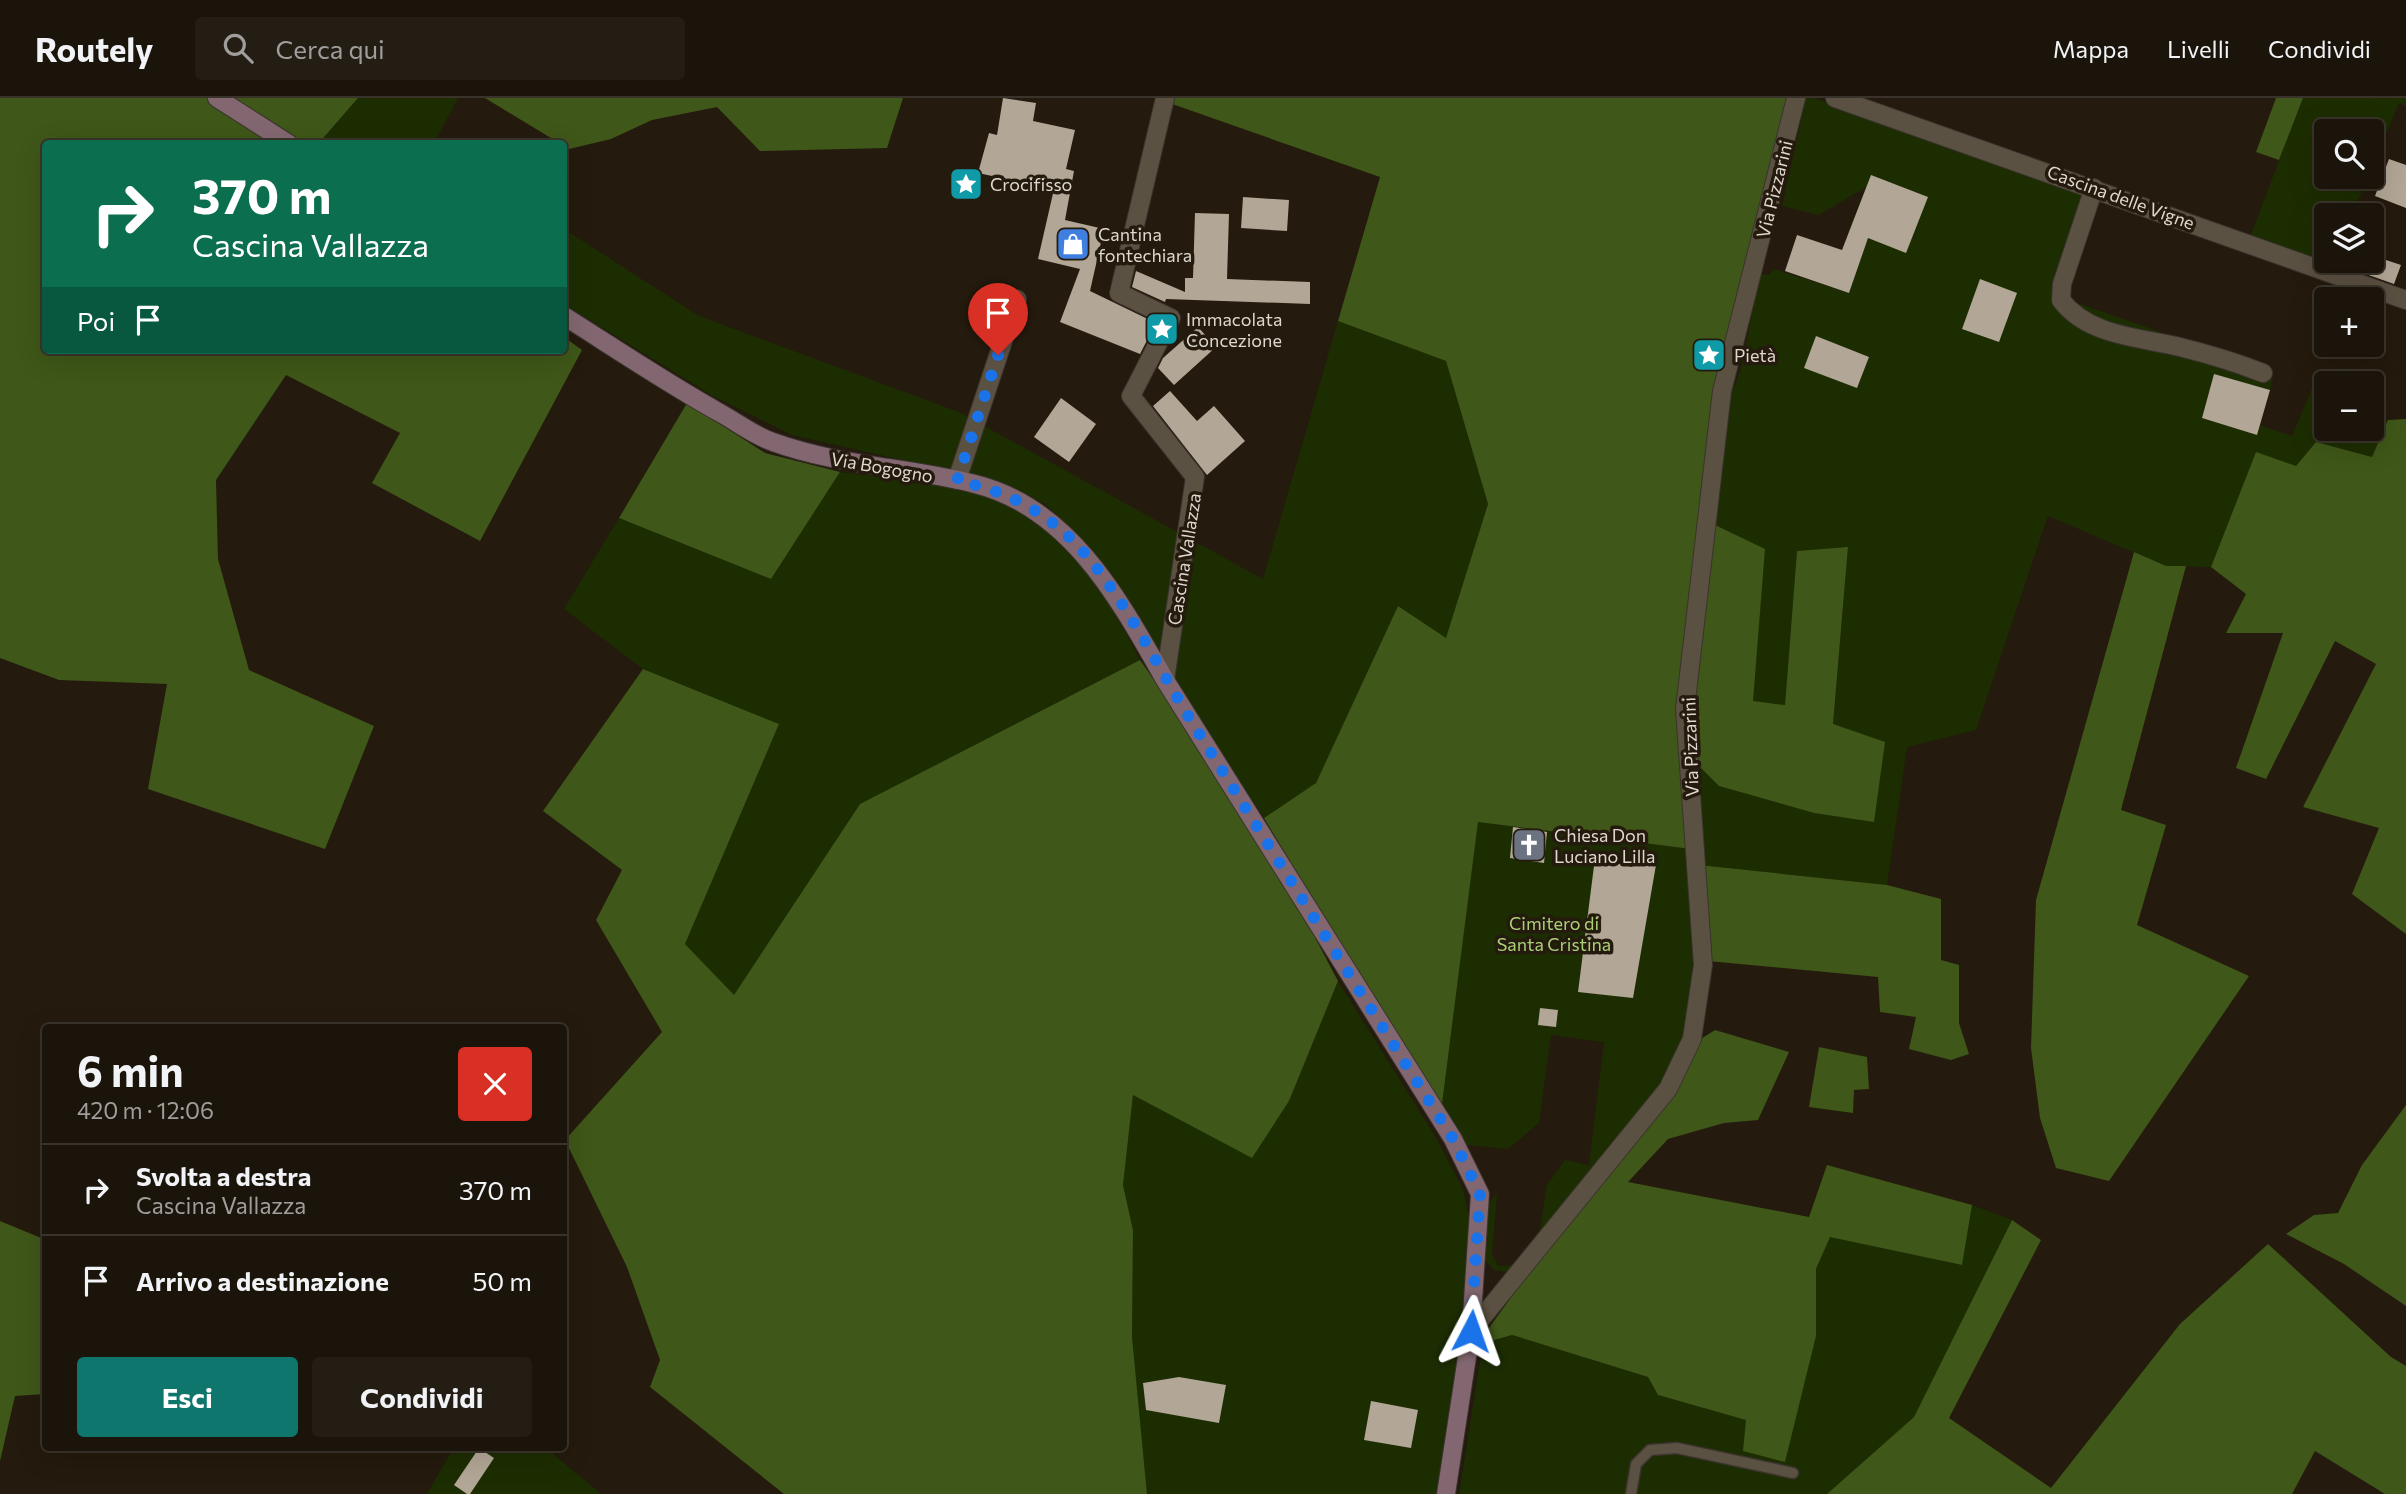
<!DOCTYPE html>
<html lang="it">
<head>
<meta charset="utf-8">
<style>
  body { margin:0; font-family:Commissioner,sans-serif; background:#241d13; color:#f1f3f6; height:100vh; display:flex; flex-direction:column; font-size:26px; white-space:nowrap }
  * { box-sizing:border-box; margin:0 }
  p { font-size:23px; color:#a09e9c }
  .icon { flex:none; width:38px; height:38px; fill:none; stroke:currentColor; stroke-width:2; stroke-linecap:round; stroke-linejoin:round }
  .map { position:relative; flex:1; overflow:hidden }
  .panel { position:absolute; left:42px; top:926px; width:525px; height:427px; display:flex; flex-direction:column; background:#1b140a; border-radius:7px; box-shadow:0 7px 28px #0002,0 0 0 2px #39332b }
  .panel>* { flex:none }
  .hud { position:absolute; left:42px; top:42px; width:525px; height:214px; border-radius:7px; box-shadow:0 7px 28px #0002,0 0 0 2px #39332b; background:#0b6e4f; color:#fff; overflow:hidden }
  .fabs { position:absolute; left:2314px; top:21px; display:grid; gap:14px }
  .fabs a { display:grid; place-items:center; width:70px; height:70px; border-radius:7px; background:#1b140a; box-shadow:0 7px 28px #0002,0 0 0 2px #39332b; font-size:35px }
  .pin { position:absolute; display:grid; place-items:center; width:60px; height:60px; color:#fff; margin:-72px -30px; border-radius:50% 50% 50% 0; rotate:-45deg; box-shadow:0 0 7px #0007 }
  .pin .icon { rotate:45deg }
  .me { position:absolute; width:77px; margin:-38px; rotate:4deg; stroke-linejoin:round; filter:drop-shadow(0 0 5px #0008) }
  .turn { display:flex; align-items:center; gap:24px; height:147px; padding:0 35px; font-size:32px }
  .turn .icon { width:91px; height:91px; stroke-width:2.5 }
  .turn b { display:block; font-size:49px; line-height:60px }
  .then { display:flex; align-items:center; height:66px; padding:0 35px; background:#0003; gap:14px; font-size:26px }
  .round { display:grid; place-items:center; flex:none; width:74px; height:74px; border-radius:7px; background:#241d13 }
  .head { display:flex; align-items:center; justify-content:space-between; height:119px; padding:0 35px }
  h1 { font-size:42px; font-weight:700; line-height:52px }
  .cta { display:flex; gap:14px; margin-top:auto; padding:14px 35px }
  .cta a { flex:1; height:80px; border-radius:7px; background:#0f766e; color:#fff; font-size:28px; font-weight:700; line-height:80px; text-align:center }
  .cta a+a { background:#241d13; color:#f1f3f6 }
  ul { padding:0; list-style:none }
  li { display:flex; align-items:center; gap:21px; height:91px; padding:0 35px; border-top:2px solid #39332b }
  li div { flex:1 }
  li b { display:block; font-size:26px }
  li em { font-style:normal }
  header { display:flex; align-items:center; gap:42px; box-sizing:border-box; height:98px; padding:0 35px; background:#1b140a; border-bottom:2px solid #39332b }
  header strong { font-size:33px }
  nav { display:flex; gap:38px; margin-inline-start:auto; font-size:24px }
  .search { width:490px; height:63px; background:#241d13; display:flex; align-items:center; gap:18px; box-sizing:border-box; padding:0 24px; border-radius:7px; color:#a09e9c; font-size:26px }
  .map>svg:first-child { display:block }
  .green { fill:#1d2d02 }
  .forest { fill:#3f5718 }
  .building { fill:#b2a696 }
  .lines { fill:none; stroke-linecap:round; stroke-linejoin:round }
  .service-casing { stroke:#3b332e; stroke-width:13 }
  .minor-casing { stroke:#3b332e; stroke-width:20 }
  .secondary-casing { stroke:#3b332e; stroke-width:20 }
  .service { stroke:#5b5142; stroke-width:10 }
  .minor { stroke:#5b5142; stroke-width:18 }
  .secondary { stroke:#826770; stroke-width:18 }
  .route { stroke:#1a73e8; stroke-width:12; stroke-dasharray:0 21.6 }
  .labels { text-anchor:middle; dominant-baseline:central; stroke-width:7; stroke-linejoin:round; paint-order:stroke }
  .poi-label { font-size:18px; fill:#ded8cf; stroke:#241a0d; text-anchor:start }
  .street-label { font-size:18px; fill:#ded8cf; stroke:#241a0d }
  .park-label { font-size:18px; fill:#aad178; stroke:#241a0d }
</style>
</head>
<body>
<header>
<strong>Routely</strong>
<div class="search"><svg class="icon" aria-label="search" viewBox="0 0 24 24"><circle cx="10" cy="10" r="6"/><path d="M15 15l6 6"/></svg>Cerca qui</div>
<nav><a>Mappa</a><a>Livelli</a><a>Condividi</a></nav>
</header>
<div class="map">
<svg width="2406" height="1396" viewBox="0 0 2406 1396">
  <rect width="100%" height="100%" fill="#241a0d"/>
  <path class="green" d="M 358,0 L 458,0 L 434,45 L 319,46 Z
    M 1806,0 L 1814,0 L 2085,93 L 2068,188 L 2068,202 L 2274,273 L 2270,292 L 2214,277 L 2202,320 L 2257,337 L 2260,327 L 2292,338 L 2312,290 L 2326,295 L 2326,331 L 2371,331 L 2371,315 L 2388,322 L 2372,359 L 2316,344 L 2296,368 L 2256,355 L 2211,469 L 2166,468 L 2048,418 L 1976,632 L 1907,649 L 1887,787 L 1699,767 L 1696,665 L 1719,688 L 1814,715 L 1873,723 L 1833,626 L 1848,450 L 1797,453 L 1785,607 L 1752,603 L 1765,452 L 1711,425 L 1731,297 L 1741,271 L 1760,176 L 1769,177 L 1774,171 L 1849,195 L 1867,140 L 1849,133 L 1866,89 L 1819,117 L 1782,108 Z
    M 2303,0 L 2406,0 L 2406,8 L 2399,5 L 2371,71 L 2371,33 L 2326,33 L 2326,79 L 2368,79 L 2352,117 L 2326,117 L 2326,163 L 2333,163 L 2331,169 L 2250,139 Z
    M 564,131 L 699,218 L 959,314 L 1263,481 L 1338,223 L 1446,263 L 1488,406 L 1446,541 L 1398,508 L 1316,685 L 1264,720 L 1180,591 L 1143,527 L 1082,440 L 1045,406 L 995,383 L 792,337 L 713,298 L 564,206 Z
    M 840,374 C 896,381 964,385 1014,411 C 1072,442 1111,505 1140,562 L 860,706 L 734,898 L 685,846 L 779,626 L 643,571 L 564,511 L 619,420 L 771,481 Z
    M 1478,724 L 1691,751 L 1697,871 L 1685,940 L 1664,984 L 1538,1143 L 1547,1087 L 1565,1062 L 1589,1067 L 1604,944 L 1551,937 L 1539,1025 L 1508,1051 L 1467,1047 L 1441,1014 Z
    M 1338,883 L 1435,1038 L 1463,1091 L 1473,1138 L 1457,1296 L 1441,1396 L 1147,1396 L 1132,1239 L 1133,1132 L 1123,1087 L 1133,996 L 1252,1059 L 1289,1003 Z
    M 1497,1096 L 1492,1156 L 1498,1168 L 1515,1167 L 1508,1174 L 1494,1172 L 1482,1159 L 1486,1108 Z
    M 1972,1107 L 2012,1122 L 1914,1319 L 1827,1396 L 1459,1396 L 1480,1263 L 1491,1243 L 1511,1237 L 1648,1279 L 1658,1297 L 1746,1322 L 1816,1238 L 1816,1171 L 1830,1138 L 1961,1167 Z
    M 454,1349 L 545,1349 L 601,1396 L 427,1396 Z"/>
  <path class="forest" d="M 0,0 L 358,0 L 319,45 L 46,46 L 46,252 L 564,252 L 564,239 L 582,252 L 480,443 L 372,385 L 400,335 L 286,277 L 216,382 L 218,461 L 249,572 L 374,628 L 325,751 L 148,691 L 167,586 L 59,582 L 0,560 Z
    M 485,0 L 903,0 L 887,50 L 760,53 L 717,9 L 652,22 L 611,41 L 569,51 Z
    M 1155,0 L 1792,0 L 1719,290 L 1682,611 L 1691,751 L 1478,724 L 1441,1014 L 1264,720 L 1316,685 L 1398,508 L 1446,540 L 1488,406 L 1446,263 L 1338,223 L 1380,79 Z
    M 2276,0 L 2303,0 L 2279,62 L 2256,54 Z
    M 687,305 L 765,355 L 840,374 L 771,481 L 619,420 Z
    M 2406,321 L 2406,836 L 2352,796 L 2379,730 L 2303,709 L 2376,566 L 2335,543 L 2266,681 L 2236,670 L 2283,535 L 2226,535 L 2246,496 L 2211,469 L 2256,354 L 2296,368 L 2316,344 L 2372,359 L 2388,322 Z
    M 1711,425 L 1765,451 L 1753,603 L 1785,607 L 1797,453 L 1848,449 L 1833,626 L 1885,644 L 1874,724 L 1814,715 L 1719,688 L 1696,665 L 1689,629 Z
    M 2134,454 L 2166,468 L 2186,468 L 2121,712 L 2166,727 L 2137,827 L 2249,878 L 2109,1083 L 2056,1070 L 2040,1020 L 2031,950 L 2036,802 Z
    M 1140,562 L 1255,726 L 1338,883 L 1289,1003 L 1252,1060 L 1133,997 L 1123,1087 L 1133,1132 L 1132,1239 L 1147,1396 L 784,1396 L 650,1289 L 660,1262 L 627,1169 L 565,1042 L 662,934 L 596,822 L 622,772 L 543,713 L 643,571 L 779,626 L 685,846 L 734,897 L 860,706 Z
    M 1699,767 L 1887,787 L 1941,801 L 1941,862 L 1959,867 L 1959,925 L 1969,956 L 1951,962 L 1909,951 L 1916,919 L 1880,914 L 1878,879 L 1708,863 Z
    M 1715,932 L 1789,954 L 1758,1022 L 1724,1025 L 1668,1041 L 1628,1084 L 1809,1119 L 1827,1067 L 1972,1107 L 1962,1167 L 1830,1139 L 1816,1171 L 1816,1238 L 1785,1364 L 1743,1353 L 1746,1322 L 1658,1297 L 1648,1279 L 1512,1237 L 1491,1243 L 1486,1234 L 1696,944 Z
    M 1819,949 L 1867,959 L 1869,991 L 1854,992 L 1853,1015 L 1809,1009 Z
    M 2406,1007 L 2406,1208 L 2344,1166 L 2286,1136 L 2314,1117 L 2338,1115 L 2362,1067 Z
    M 2012,1122 L 2041,1142 L 1949,1320 L 2051,1390 L 2180,1226 L 2268,1146 L 2391,1259 L 2406,1268 L 2406,1396 L 2385,1396 L 2315,1353 L 2292,1396 L 1827,1396 L 1914,1319 Z
    M 0,1123 L 46,1142 L 45,1296 L 15,1298 L 0,1363 Z"/>
  <path class="building" d="M 1003,0 L 1036,5 L 1033,23 L 1075,32 L 1066,71 L 1074,73 L 1065,122 L 1104,131 L 1090,193 L 1156,225 L 1140,256 L 1060,224 L 1080,171 L 1038,161 L 1054,91 L 978,75 L 989,35 L 997,37 Z
    M 2389,61 L 2406,67 L 2406,110 L 2375,98 Z
    M 1871,77 L 1928,99 L 1906,155 L 1868,140 L 1849,195 L 1785,173 L 1797,137 L 1842,152 Z
    M 1243,99 L 1289,102 L 1287,133 L 1241,130 Z
    M 1195,115 L 1229,116 L 1227,181 L 1310,184 L 1310,206 L 1166,201 L 1165,204 L 1132,189 L 1136,173 L 1185,194 L 1185,180 L 1193,180 Z
    M 2371,157 L 2401,167 L 2394,186 L 2329,163 L 2371,163 Z
    M 1980,181 L 2017,195 L 1999,244 L 1962,231 Z
    M 1198,229 L 1216,249 L 1174,287 L 1158,270 L 1163,260 Z
    M 1816,238 L 1869,259 L 1857,290 L 1804,270 Z
    M 2214,276 L 2270,292 L 2257,337 L 2202,320 Z
    M 1170,293 L 1197,323 L 1214,308 L 1245,343 L 1207,377 L 1153,308 Z
    M 1061,300 L 1096,326 L 1069,364 L 1034,339 Z
    M 1513,729 L 1547,734 L 1544,765 L 1510,760 Z
    M 1633,758 L 1657,761 L 1633,900 L 1578,894 L 1595,760 L 1632,769 Z
    M 1540,910 L 1558,912 L 1556,929 L 1538,927 Z
    M 1179,1279 L 1226,1287 L 1219,1325 L 1146,1312 L 1143,1285 Z
    M 1371,1303 L 1418,1312 L 1411,1350 L 1364,1342 Z
    M 479,1350 L 494,1360 L 470,1396 L 467,1396 L 454,1387 Z"/>
  <g class="lines">
    <defs>
      <path id="service" d="M 1631,1396 L 1636,1366 L 1650,1352 L 1677,1350 L 1793,1375"/>
      <path id="minor" d="M 1835,0 L 2406,202
        M 2094,90 L 2062,186 L 2061,202 C 2088,238 2139,239 2180,249 C 2208,256 2235,264 2263,275
        M 957,382 L 1017,201
        M 1165,582 L 1195,379 L 1131,298 L 1171,220 L 1119,195 L 1165,0
        M 1471,1233 L 1668,991 L 1692,941 L 1703,867 L 1685,611 L 1722,293 L 1796,0"/>
      <path id="secondary" d="M 217,0 L 289,46
        M 564,218 C 616,251 668,286 722,316 C 738,325 755,338 773,344 C 839,368 908,369 975,386 C 1071,410 1120,503 1165,582 L 1453,1041 L 1480,1096 L 1471,1233 L 1446,1396"/>
    </defs>
    <use href="#service" class="service-casing"/>
    <use href="#minor" class="minor-casing"/>
    <use href="#secondary" class="secondary-casing"/>
    <use href="#service" class="service"/>
    <use href="#minor" class="minor"/>
    <use href="#secondary" class="secondary"/>
  </g>
  <g class="lines">
    <path class="route" d="M 998,257 L 957,383 C 1005,392 1047,414 1080,450 C 1127,502 1162,578 1200,637 C 1284,772 1368,907 1453,1041 L 1480,1096 L 1471,1233"/>
  </g>
  <defs>
    <symbol id="sight-square" viewBox="-11 -11 22 22"><rect x="-9" y="-9" width="18" height="18" rx="4" fill="#0f9aa8" stroke="#241a0d"/><path d="M0-6L1.8-2.2L6-1.7L2.9 1.2L3.7 5.4L0 3.3L-3.7 5.4L-2.9 1.2L-6-1.7L-1.8-2.2Z" fill="#fff"/></symbol>
    <symbol id="shop-square" viewBox="-11 -11 22 22"><rect x="-9" y="-9" width="18" height="18" rx="4" fill="#3f7fe0" stroke="#241a0d"/><path d="M-5-2.5h2.3a2.7 3.5 0 0 1 5.4 0H5L5.5 6h-11ZM-1.5-2.5h3a1.5 2.3 0 0 0-3 0Z" fill="#fff"/></symbol>
    <symbol id="church-square" viewBox="-11 -11 22 22"><rect x="-9" y="-9" width="18" height="18" rx="4" fill="#6b7280" stroke="#241a0d"/><path d="M-1.2-6h2.4v3.5h3.3v2.4h-3.3V6h-2.4V-.1h-3.3v-2.4h3.3Z" fill="#fff"/></symbol>
  </defs>
  <g fill-rule="evenodd">
    <use href="#sight-square" x="947" y="67" width="38" height="38"/>
    <use href="#shop-square" x="1054" y="127" width="38" height="38"/>
    <use href="#sight-square" x="1143" y="212" width="38" height="38"/>
    <use href="#sight-square" x="1690" y="238" width="38" height="38"/>
    <use href="#church-square" x="1510" y="728" width="38" height="38"/>
  </g>
  <g class="labels">
    <g class="poi-label">
      <text x="990" y="86">Crocifisso</text>
      <text x="1098" y="136">Cantina<tspan x="1098" dy="21">fontechiara</tspan></text>
      <text x="1186" y="221">Immacolata<tspan x="1186" dy="21">Concezione</tspan></text>
      <text x="1734" y="257">Pietà</text>
      <text x="1554" y="737">Chiesa Don<tspan x="1554" dy="21">Luciano Lilla</tspan></text>
    </g>
    <g class="street-label">
      <text transform="translate(1774 91) rotate(-76)">Via Pizzarini</text>
      <text transform="translate(2121 99) rotate(20)">Cascina delle Vigne</text>
      <text transform="translate(882 369) rotate(10)">Via Bogogno</text>
      <text transform="translate(1184 461) rotate(-81)">Cascina Vallazza</text>
      <text transform="translate(1690 649) rotate(-92)">Via Pizzarini</text>
    </g>
    <g class="park-label">
      <text x="1554" y="825">Cimitero di<tspan x="1554" dy="21">Santa Cristina</tspan></text>
    </g>
  </g>
</svg>
<div class="fabs">
<a><svg class="icon" aria-label="search" viewBox="0 0 24 24"><circle cx="10" cy="10" r="6"/><path d="M15 15l6 6"/></svg></a>
<a><svg class="icon" aria-label="layers" viewBox="0 0 24 24"><path d="M12 4l9 5-9 5-9-5zM3 14l9 5 9-5"/></svg></a>
<a>+</a>
<a>−</a>
</div>
<div class="pin" style="left:998px;top:257px;background:#d93025"><svg class="icon" aria-label="arrive" viewBox="0 0 24 24"><path d="M6 21V4h12l-3 4 3 4H6"/></svg></div>
<svg class="me" style="left:1471px;top:1233px" viewBox="-20 -20 40 40"><path d="M0-17L14 15 0 8-14 15z" fill="#1a73e8" stroke="#fff" stroke-width="4"/></svg>
<div class="hud">
<div class="turn"><svg class="icon" aria-label="right" viewBox="0 0 24 24"><path d="M7 20v-9h11M14 6l5 5-5 5"/></svg><div><b>370 m</b>Cascina Vallazza</div></div>
<div class="then">Poi<svg class="icon" aria-label="arrive" viewBox="0 0 24 24"><path d="M6 21V4h12l-3 4 3 4H6"/></svg></div>
</div>
<section class="panel">
<div class="head"><div><h1>6 min</h1><p>420 m · 12:06</p></div><a class="round" style="background:#d93025;color:#fff"><svg class="icon" aria-label="close" viewBox="0 0 24 24"><path d="M6 6l12 12M18 6L6 18"/></svg></a></div>
<ul>
<li><svg class="icon" aria-label="right" viewBox="0 0 24 24"><path d="M7 20v-9h11M14 6l5 5-5 5"/></svg><div><b>Svolta a destra</b><p>Cascina Vallazza</p></div><em>370 m</em></li>
<li><svg class="icon" aria-label="arrive" viewBox="0 0 24 24"><path d="M6 21V4h12l-3 4 3 4H6"/></svg><div><b>Arrivo a destinazione</b></div><em>50 m</em></li>
</ul>
<div class="cta"><a>Esci</a><a>Condividi</a></div>
</section>
</div>
</body>
</html>
